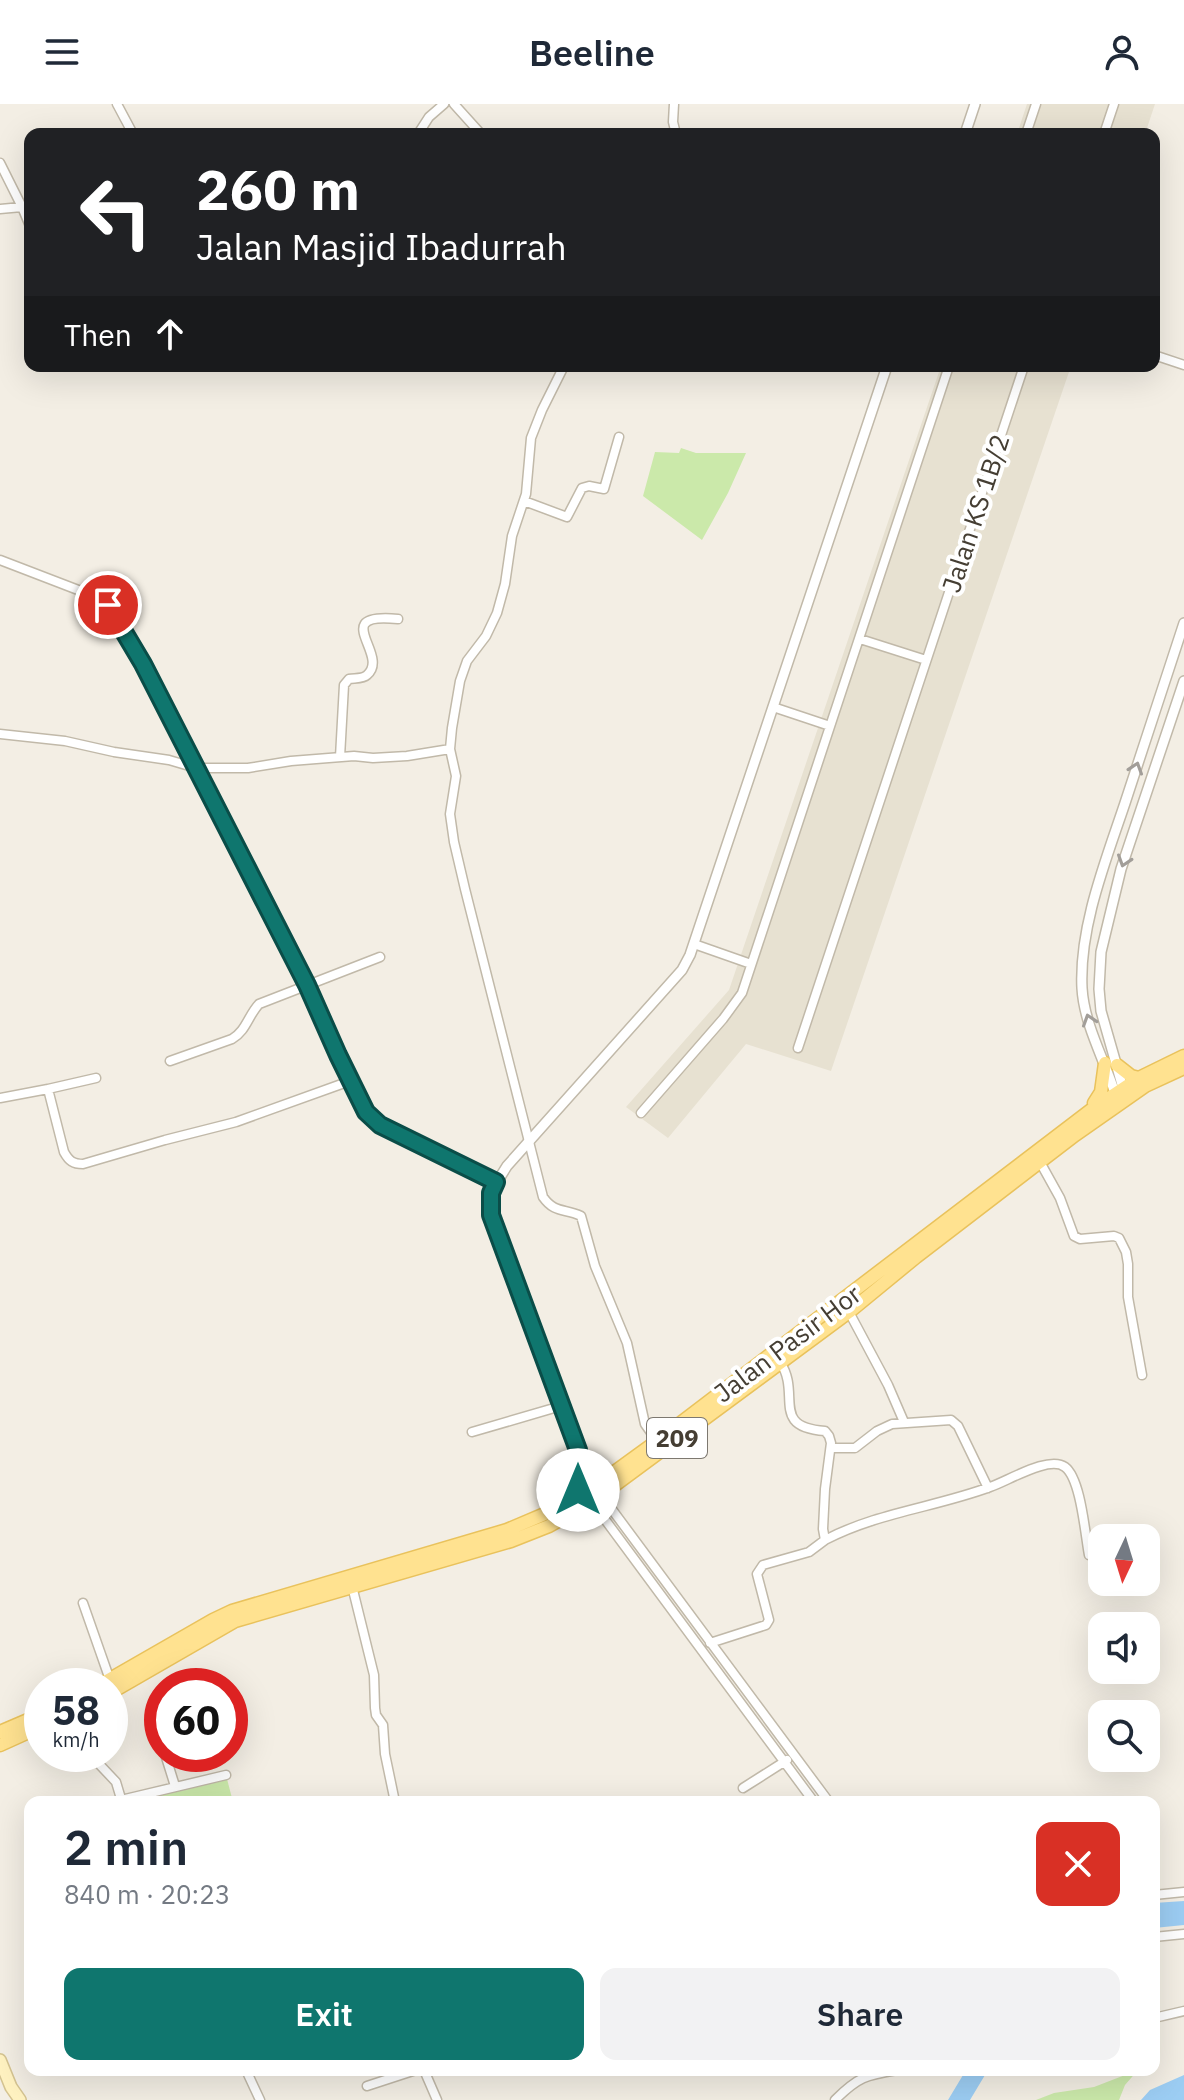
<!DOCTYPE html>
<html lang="en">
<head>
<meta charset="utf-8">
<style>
  body { margin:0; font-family:"IBM Plex Sans",sans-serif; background:#f2f2f3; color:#1f2937; height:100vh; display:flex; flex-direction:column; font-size:30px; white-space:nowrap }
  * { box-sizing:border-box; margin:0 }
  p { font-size:26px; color:#747a83 }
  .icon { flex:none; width:44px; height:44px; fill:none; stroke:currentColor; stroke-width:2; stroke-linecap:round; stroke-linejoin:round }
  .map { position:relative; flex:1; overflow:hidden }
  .sheet { position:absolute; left:24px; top:1692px; width:1136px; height:280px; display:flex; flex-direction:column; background:#fff; border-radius:16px; box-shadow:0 8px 32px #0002 }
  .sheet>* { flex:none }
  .top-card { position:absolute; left:24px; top:24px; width:1136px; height:244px; border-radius:16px; box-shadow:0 8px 32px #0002; background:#202124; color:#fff; overflow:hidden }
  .needle { width:52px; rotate:184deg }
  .controls { position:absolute; left:1088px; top:1420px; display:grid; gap:16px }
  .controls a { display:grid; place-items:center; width:72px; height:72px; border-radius:16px; background:#fff; box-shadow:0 8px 32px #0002; font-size:40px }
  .speed { position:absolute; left:24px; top:1564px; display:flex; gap:16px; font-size:40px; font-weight:700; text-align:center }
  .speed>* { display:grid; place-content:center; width:104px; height:104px; border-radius:50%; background:#fff; box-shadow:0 8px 32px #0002; line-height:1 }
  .speed small { font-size:20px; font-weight:400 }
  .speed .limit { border:12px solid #d22; background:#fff; color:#111 }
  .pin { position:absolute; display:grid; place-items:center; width:68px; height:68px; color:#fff; margin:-34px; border:4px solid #fff; border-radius:50%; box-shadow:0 2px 8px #0007 }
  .me { position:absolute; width:88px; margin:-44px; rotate:0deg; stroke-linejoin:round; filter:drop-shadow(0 0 6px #0008) }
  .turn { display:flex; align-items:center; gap:28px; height:168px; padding:0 40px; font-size:36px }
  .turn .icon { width:104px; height:104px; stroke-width:2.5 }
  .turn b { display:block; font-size:56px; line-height:68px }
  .then { display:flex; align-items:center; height:76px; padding:0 40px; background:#0003; gap:16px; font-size:30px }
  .round { display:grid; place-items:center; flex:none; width:84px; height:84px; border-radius:16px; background:#f2f2f3 }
  .overview { display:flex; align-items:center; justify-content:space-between; height:136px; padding:0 40px }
  h1 { font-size:48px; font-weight:600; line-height:60px }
  .button { display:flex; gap:16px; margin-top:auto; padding:16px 40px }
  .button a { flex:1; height:92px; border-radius:16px; background:#0f766e; color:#fff; font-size:32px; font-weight:600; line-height:92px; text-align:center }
  .button a+a { background:#f2f2f3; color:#1f2937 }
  header { display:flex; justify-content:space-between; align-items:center; height:104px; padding:0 40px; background:#fff; font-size:36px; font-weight:600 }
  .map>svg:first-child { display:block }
  .residential { fill:#e7e1d1 }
  .green { fill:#cbe9aa }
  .water { fill:#9ccdf3 }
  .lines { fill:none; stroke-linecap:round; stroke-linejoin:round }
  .minor-casing { stroke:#c1b9a9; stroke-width:11 }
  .tertiary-casing { stroke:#c1b9a9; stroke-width:12 }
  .secondary-casing { stroke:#d5c491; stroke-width:14 }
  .primary-casing { stroke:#e9c25c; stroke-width:15 }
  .minor { stroke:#fff; stroke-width:8 }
  .tertiary { stroke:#fff; stroke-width:9 }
  .secondary { stroke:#fff2c1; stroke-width:11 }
  .primary { stroke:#ffe290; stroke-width:12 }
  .oneway { stroke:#a29e99 }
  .route-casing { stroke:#0a4d48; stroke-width:20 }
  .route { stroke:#0f766e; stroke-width:14 }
  .labels { text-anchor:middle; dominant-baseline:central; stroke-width:8; stroke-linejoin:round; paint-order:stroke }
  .shield { fill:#fff; stroke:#7d7870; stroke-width:2 }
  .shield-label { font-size:24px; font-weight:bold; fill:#453e33 }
  .street-label { font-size:26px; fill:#453e33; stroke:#fff }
</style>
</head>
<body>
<header><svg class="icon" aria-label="menu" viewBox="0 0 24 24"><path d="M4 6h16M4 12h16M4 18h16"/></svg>Beeline<svg class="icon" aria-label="person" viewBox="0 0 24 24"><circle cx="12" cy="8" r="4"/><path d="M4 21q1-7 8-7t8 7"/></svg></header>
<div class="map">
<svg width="1184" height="1996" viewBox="0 0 1184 1996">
  <rect width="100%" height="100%" fill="#f3eee4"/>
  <path class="residential" d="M 1027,0 L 1155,0 L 1145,30 L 1017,30 Z
    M 941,262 L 1071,262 L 831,967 L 746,940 L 668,1034 L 626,1003 L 729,886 Z"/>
  <path class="green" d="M 681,344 L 696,349 L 746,349 L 728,389 L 702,436 L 643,392 L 655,348 L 679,349 Z
    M 227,1675 L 233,1698 L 129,1698 C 162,1688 194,1683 227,1675 Z
    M 1138,1966 L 1125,1981 L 1119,1996 L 1036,1996 L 1054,1989 L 1094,1983 Z"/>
  <path class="water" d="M 1184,1797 L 1184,1821 L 1154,1824 L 1154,1799 Z
    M 966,1966 L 988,1966 L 970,1996 L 948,1996 Z
    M 1184,1971 L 1184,1996 L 1141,1996 L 1150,1986 Z"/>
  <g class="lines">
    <defs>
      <path id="minor" d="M 117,0 L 133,30
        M 454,0 L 481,30
        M 674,0 L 673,18 L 676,30
        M 418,30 L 429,13 L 444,0
        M 1026,30 L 1036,0
        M 1104,30 L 1114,0
        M 0,59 L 22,103
        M 0,105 L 22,103 L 30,122
        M 1154,251 L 1184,261
        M 564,262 L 542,306 L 531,334 L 526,390 L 512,432 L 505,480 L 497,509 L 486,532 L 467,557 L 460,577 L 452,624 L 450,645 L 456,672 L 450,710 L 454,738 L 465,785 L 543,1093 C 555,1110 565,1104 581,1112 L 595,1162 L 627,1239 L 645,1320 L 657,1337
        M 524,397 L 567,413 L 582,384 L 589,382 L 604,385 L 619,333
        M 0,456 L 99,494 L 114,508 L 143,560 L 307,881 L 338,951 L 366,1008 L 380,1021 L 496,1078
        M 860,535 L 926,556
        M 773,603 L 830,622
        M 0,630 L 65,637 L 114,648 L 169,656 L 196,664 L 248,664 L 291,657 L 354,652 L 373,654 L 407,652 L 450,645
        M 340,653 L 344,581 L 349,575 C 355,574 363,575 367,571 C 391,551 327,508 398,515
        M 694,840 L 751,860
        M 798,944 L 1024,262
        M 170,957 L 232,935 C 246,927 248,912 259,900 L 380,853
        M 48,985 L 96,974
        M 0,994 L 48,985 L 64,1048 C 69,1057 73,1060 83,1060 L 165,1036 L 236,1018 L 350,977
        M 641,1009 L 723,915 L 742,889 L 949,262
        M 1040,1058 L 1060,1094 L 1074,1132 L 1080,1135 L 1114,1132 L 1119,1134 L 1126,1148 L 1128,1160 L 1128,1193 L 1142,1271
        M 849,1208 L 888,1281 L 904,1318
        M 780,1258 C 802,1290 769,1323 825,1327 L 829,1332 L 831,1339 L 825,1385 L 823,1425 L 825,1436 C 876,1409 936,1403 990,1383 C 1008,1377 1049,1351 1065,1363 C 1081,1375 1085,1430 1089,1451
        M 472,1328 L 561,1302
        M 831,1344 L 855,1344 L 877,1327 L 892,1320 L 951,1316 L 958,1322 L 988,1384
        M 602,1392 L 829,1698
        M 592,1398 L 814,1698
        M 352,1482 L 374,1571 L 375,1604 L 376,1611 L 383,1621 L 385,1650 L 395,1698
        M 83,1499 L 110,1576
        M 710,1539 L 766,1521 L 769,1516 L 757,1470 L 763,1461 L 809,1448 L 825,1436
        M 158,1630 L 162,1641
        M 94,1650 L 99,1660 L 116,1678 L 122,1698
        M 165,1650 L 175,1682
        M 743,1684 L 787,1656
        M 121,1696 L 226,1671
        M 1154,1791 L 1184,1788
        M 1154,1833 L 1184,1830
        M 1154,1914 L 1184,1907
        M 246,1966 L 260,1996
        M 424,1966 L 437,1996
        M 367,1982 L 416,1966
        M 835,1996 C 858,1973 866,1971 897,1966"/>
      <path id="tertiary" d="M 965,30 L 975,0
        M 1123,984 L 1101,907 L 1099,885 L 1101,848 L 1121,765 L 1184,577
        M 1115,989 C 1104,955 1084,920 1082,884 C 1079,823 1106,756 1125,699 C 1145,639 1164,579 1184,519
        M 578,1346 L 494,1123 C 487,1095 492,1085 507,1062 L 682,866 L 690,851 L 887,262"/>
      <path id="secondary" d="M 0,1956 L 11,1983 L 20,1996"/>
      <path id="primary" d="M 1117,961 L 1131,972 L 1139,974
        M 1094,999 L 1101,988 L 1105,959
        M 581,1353 C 588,1367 595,1373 611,1372
        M 573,1397 C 582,1379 583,1365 578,1346
        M 98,1582 L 213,1516 L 232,1507 L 507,1426 L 573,1398 L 657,1337 L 1091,1006 L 1139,974 L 1184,952
        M 110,1589 L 235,1517 L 511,1437 L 549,1422 L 592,1398 L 849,1208 L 916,1153 L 1075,1031 L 1145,982 L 1184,964
        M 0,1628 L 42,1610
        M 0,1641 L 42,1622"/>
    </defs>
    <use href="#minor" class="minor-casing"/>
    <use href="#tertiary" class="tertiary-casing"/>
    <use href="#secondary" class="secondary-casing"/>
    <use href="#primary" class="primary-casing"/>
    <use href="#minor" class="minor"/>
    <use href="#tertiary" class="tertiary"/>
    <use href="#secondary" class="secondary"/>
    <use href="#primary" class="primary"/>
  </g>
  <defs><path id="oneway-chevron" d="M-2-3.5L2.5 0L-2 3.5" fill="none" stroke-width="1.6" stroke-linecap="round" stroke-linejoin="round" transform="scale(2)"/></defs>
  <g class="oneway">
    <use href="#oneway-chevron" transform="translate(1136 664) rotate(-72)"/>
    <use href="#oneway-chevron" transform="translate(1124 757) rotate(108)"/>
    <use href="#oneway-chevron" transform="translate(1089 916) rotate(-108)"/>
  </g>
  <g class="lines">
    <defs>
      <path id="route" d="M 108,501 L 143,560 L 307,881 L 338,951 L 366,1008 L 380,1021 L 496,1078 L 491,1089 L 491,1111 L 578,1346 L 581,1370 L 578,1386"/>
    </defs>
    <use href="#route" class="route-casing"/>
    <use href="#route" class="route"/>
  </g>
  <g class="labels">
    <rect class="shield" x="647" y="1314" width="60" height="40" rx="6"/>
    <g class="shield-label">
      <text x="677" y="1334">209</text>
    </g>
    <g class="street-label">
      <text transform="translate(975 409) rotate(-72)">Jalan KS 1B/2</text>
      <text transform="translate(787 1239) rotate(-37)">Jalan Pasir Hor</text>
    </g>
  </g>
</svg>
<div class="controls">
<a><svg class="needle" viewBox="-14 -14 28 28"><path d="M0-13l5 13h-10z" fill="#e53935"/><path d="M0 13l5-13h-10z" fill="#747a83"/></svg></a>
<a><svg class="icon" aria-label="sound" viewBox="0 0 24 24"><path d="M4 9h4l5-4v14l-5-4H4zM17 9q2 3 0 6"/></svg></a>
<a><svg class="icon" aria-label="search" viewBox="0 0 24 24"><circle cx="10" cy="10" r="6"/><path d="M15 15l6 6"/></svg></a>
</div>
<div class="speed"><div>58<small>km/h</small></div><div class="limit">60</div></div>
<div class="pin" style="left:108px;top:501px;background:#d93025"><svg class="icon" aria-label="arrive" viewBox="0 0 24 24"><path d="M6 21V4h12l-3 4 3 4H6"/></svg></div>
<svg class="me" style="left:578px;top:1386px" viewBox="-20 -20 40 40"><circle r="19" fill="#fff"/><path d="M0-13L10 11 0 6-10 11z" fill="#0f766e"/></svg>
<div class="top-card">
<div class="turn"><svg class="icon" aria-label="left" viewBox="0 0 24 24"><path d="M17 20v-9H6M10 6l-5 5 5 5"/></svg><div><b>260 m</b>Jalan Masjid Ibadurrah</div></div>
<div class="then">Then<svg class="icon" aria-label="ahead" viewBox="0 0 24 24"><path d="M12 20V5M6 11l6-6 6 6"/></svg></div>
</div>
<section class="sheet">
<div class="overview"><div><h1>2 min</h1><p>840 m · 20:23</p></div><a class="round" style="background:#d93025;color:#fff"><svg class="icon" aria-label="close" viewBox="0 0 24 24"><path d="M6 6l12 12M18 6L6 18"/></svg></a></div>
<div class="button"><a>Exit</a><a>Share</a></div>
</section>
</div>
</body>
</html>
